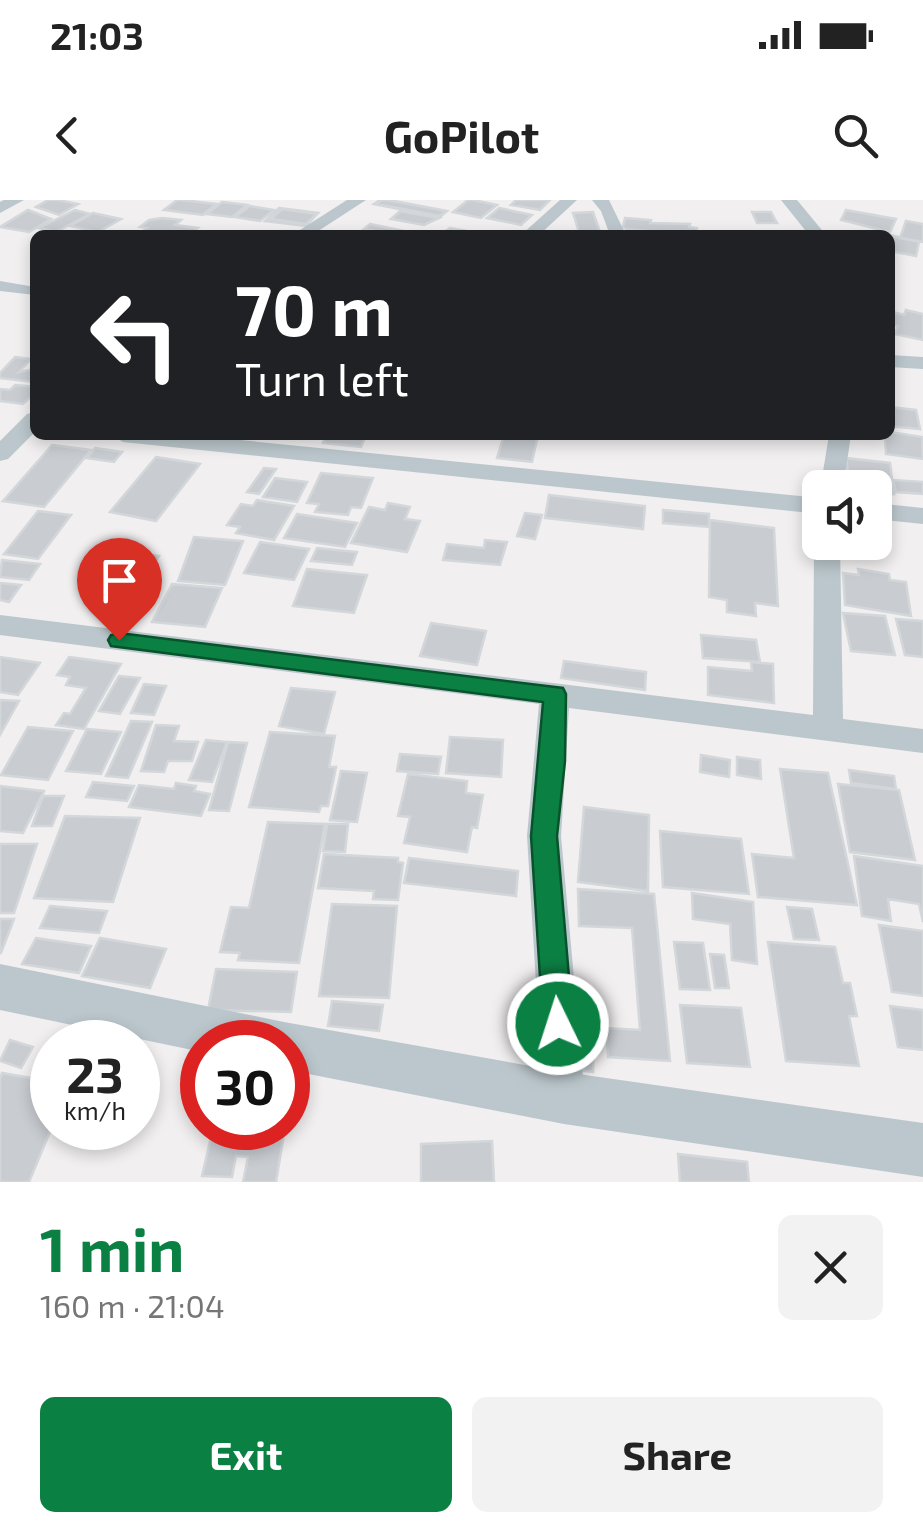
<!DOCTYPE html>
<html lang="en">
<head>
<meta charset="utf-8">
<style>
  body { margin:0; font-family:"Exo 2",sans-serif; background:#f2f2f2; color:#222; height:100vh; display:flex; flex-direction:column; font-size:38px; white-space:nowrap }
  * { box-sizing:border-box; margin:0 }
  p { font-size:32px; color:#767676 }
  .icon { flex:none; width:55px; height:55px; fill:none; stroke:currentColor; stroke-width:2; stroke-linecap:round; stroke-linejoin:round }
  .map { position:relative; height:982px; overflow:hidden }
  .details { display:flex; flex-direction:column; background:#fff; flex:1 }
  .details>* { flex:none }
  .hud { position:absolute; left:30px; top:30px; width:865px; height:210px; border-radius:15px; box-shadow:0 5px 15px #0003; background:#202124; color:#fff; overflow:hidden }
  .fabs { position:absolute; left:802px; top:270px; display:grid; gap:20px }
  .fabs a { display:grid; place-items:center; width:90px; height:90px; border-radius:15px; background:#fff; box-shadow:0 5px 15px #0003; font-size:50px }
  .speed { position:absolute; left:30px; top:820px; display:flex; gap:20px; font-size:50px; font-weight:700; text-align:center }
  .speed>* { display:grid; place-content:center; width:130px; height:130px; border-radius:50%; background:#fff; box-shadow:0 5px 15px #0003; line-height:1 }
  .speed small { font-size:25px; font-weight:400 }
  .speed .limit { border:15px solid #d22; background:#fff; color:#111 }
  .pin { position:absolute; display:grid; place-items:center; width:85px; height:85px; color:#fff; margin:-102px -42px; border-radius:50% 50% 50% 0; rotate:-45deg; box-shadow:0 0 10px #0007 }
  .pin .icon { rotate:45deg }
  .me { position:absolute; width:110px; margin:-55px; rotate:356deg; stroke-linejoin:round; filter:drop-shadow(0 0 8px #0008) }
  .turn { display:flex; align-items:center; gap:35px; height:210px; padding:0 40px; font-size:45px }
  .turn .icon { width:130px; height:130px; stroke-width:2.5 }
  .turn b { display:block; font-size:70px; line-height:85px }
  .round { display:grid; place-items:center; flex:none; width:105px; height:105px; border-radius:15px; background:#f2f2f2 }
  .head { display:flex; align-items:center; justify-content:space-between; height:170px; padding:0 40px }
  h1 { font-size:60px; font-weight:700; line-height:75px; color:#0b8043 }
  .action { display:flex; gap:20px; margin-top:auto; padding:20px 40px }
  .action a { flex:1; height:115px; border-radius:15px; background:#0b8043; color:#fff; font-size:40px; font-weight:700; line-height:115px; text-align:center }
  .action a+a { background:#f2f2f2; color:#222 }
  .status { display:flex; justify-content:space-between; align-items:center; height:70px; padding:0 50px; background:#fff; direction:ltr }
  .status svg { height:28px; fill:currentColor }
  header { display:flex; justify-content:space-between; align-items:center; height:130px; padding:0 40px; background:#fff; font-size:45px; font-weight:700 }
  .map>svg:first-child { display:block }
  .building { fill:#c9cdd2; stroke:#d3d7da; stroke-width:2.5 }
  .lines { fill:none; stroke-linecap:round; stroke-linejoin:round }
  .minor { fill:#bbc7cc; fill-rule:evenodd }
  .tertiary { fill:#bbc7cc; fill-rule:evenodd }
  .route { fill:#0b8043; stroke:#07532c; stroke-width:2.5 }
</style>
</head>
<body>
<div class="status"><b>21:03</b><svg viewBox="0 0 49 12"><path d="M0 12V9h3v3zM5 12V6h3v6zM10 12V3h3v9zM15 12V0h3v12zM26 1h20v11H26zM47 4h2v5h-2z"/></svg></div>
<header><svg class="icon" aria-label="back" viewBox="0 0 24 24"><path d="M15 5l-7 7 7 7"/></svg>GoPilot<svg class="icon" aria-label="search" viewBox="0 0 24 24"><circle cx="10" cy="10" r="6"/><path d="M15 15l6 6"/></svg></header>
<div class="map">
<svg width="923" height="982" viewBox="0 0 923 982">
  <rect width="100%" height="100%" fill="#f1eff0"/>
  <path class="building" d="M 48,0 L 58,0 L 78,4 L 59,15 L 36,7 Z
    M 177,0 L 182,0 L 216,4 L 203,15 L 164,10 Z
    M 380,0 L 389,0 L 447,11 L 440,17 L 374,4 Z
    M 382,0 L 387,0 L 447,11 L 440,16 L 376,4 Z
    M 468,0 L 473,0 L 497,5 L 481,18 L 453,12 Z
    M 516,0 L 550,0 L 540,10 L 511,5 Z
    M 222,2 L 247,5 L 232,17 L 207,14 Z
    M 250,6 L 274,10 L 260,21 L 235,17 Z
    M 279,8 L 318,13 L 306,26 L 265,21 Z
    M 499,8 L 532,15 L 521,25 L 487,18 Z
    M 282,9 L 317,14 L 306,24 L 271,19 Z
    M 28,10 L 51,19 L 29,32 L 0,27 Z
    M 75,10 L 90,14 L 56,32 L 39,28 Z
    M 846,10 L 896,19 L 890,32 L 841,20 Z
    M 400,11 L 439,18 L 424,25 L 391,19 Z
    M 593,12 L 601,35 L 580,35 L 573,13 Z
    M 752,12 L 771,12 L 777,23 L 757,23 Z
    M 93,13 L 121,19 L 98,32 L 70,26 Z
    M 162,18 L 181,20 L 175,25 L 198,28 L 190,35 L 138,35 L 147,28 L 140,27 L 149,20 Z
    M 625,18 L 651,20 L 650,23 L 690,24 L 689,27 L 697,28 L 696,35 L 627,29 L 623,27 Z
    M 906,21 L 923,24 L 923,42 L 900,38 Z
    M 370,24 L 418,34 L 394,35 L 364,29 Z
    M 450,28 L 467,31 L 487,32 L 440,35 Z
    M 890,35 L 919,42 L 916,56 L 890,51 Z
    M 906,110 L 923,114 L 923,140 L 895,134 L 898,126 L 890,124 L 890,118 L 893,112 L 904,115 Z
    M 15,157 L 31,159 L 19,172 L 35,169 L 35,182 L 0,178 L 0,173 Z
    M 15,185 L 35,187 L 35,193 L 23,204 L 0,201 L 0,189 L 10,190 Z
    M 890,207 L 916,210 L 920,229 L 890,226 Z
    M 890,232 L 922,237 L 923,259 L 886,254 L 885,235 Z
    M 326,235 L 366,235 L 361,247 L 323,243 Z
    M 504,235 L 538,235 L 532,262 L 497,258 Z
    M 52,245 L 91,250 L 44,307 L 3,301 Z
    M 95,248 L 122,252 L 114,262 L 87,258 Z
    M 156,257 L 200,264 L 156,321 L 110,312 Z
    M 846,258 L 890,263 L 894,294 L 875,292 L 875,288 L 850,288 Z
    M 264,268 L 276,269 L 259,294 L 247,292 Z
    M 321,273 L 373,278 L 361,308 L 351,307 L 348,315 L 315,312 L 319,304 L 307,303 Z
    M 275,278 L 307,282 L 297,302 L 263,297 Z
    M 893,280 L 923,282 L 923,294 L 896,292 Z
    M 549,295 L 645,306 L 643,329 L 545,318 Z
    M 257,300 L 294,306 L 274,340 L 236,333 L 240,327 L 227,325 L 241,304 L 253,306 Z
    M 388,303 L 410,307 L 405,319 L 420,321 L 407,352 L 351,343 L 369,307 L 385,310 Z
    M 663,310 L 709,314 L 709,327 L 663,323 Z
    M 38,311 L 71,315 L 38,359 L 4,354 Z
    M 525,313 L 542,315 L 535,339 L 517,336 Z
    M 297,314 L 357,323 L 345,347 L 284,338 Z
    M 710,320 L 774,328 L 778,406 L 755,403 L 756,416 L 727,412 L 727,400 L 709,397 Z
    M 194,337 L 243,341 L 225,385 L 178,381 Z
    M 485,340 L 507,342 L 500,365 L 443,360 L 447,344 L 484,348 Z
    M 260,342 L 309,349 L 294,380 L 244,373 Z
    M 317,348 L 357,352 L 352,365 L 311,361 Z
    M 134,353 L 159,356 L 153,365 L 128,362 Z
    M 2,360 L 40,364 L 29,380 L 0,377 Z
    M 128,365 L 152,368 L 144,383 L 119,380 Z
    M 307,369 L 367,375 L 354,413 L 293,406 Z
    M 858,369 L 889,374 L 890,380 L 906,382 L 911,416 L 845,405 L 843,373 L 859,375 Z
    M 0,383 L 21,385 L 9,402 L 0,400 Z
    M 172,384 L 222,388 L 205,427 L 152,422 Z
    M 843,413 L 885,416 L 895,455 L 851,451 Z
    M 896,419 L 923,421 L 923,457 L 905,455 Z
    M 431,423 L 486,431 L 477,465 L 420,456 Z
    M 701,435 L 756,440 L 760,462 L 703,458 Z
    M 0,457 L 40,463 L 18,495 L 0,492 Z
    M 69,457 L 121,464 L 84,529 L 56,525 L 64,513 L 70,514 L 86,488 L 66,485 L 70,477 L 57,475 Z
    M 564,461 L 646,472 L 645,490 L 561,478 Z
    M 751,462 L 773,464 L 774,503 L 708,495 L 708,467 L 752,471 Z
    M 119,476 L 140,478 L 120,514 L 99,511 Z
    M 144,484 L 166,486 L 154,515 L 131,513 Z
    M 291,488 L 335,492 L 324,534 L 279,526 Z
    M 0,500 L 19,501 L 0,535 Z
    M 131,521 L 152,522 L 128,578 L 106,576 Z
    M 156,525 L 179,526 L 174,541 L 198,542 L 192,561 L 168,561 L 164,572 L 141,571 Z
    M 28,527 L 73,531 L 48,580 L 1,575 Z
    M 87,529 L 121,532 L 101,574 L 66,571 Z
    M 270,532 L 335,536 L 329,567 L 336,567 L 328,606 L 321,606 L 319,612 L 249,607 Z
    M 450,537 L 503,540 L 501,577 L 446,573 Z
    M 206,540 L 227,542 L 212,582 L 189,580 Z
    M 228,542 L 247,543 L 229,611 L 209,610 Z
    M 400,554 L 441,557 L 438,574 L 397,571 Z
    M 701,555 L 730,560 L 729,577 L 700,572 Z
    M 737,557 L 760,560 L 761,579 L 737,575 Z
    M 780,569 L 828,573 L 857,705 L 758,697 L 752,654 L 794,658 Z
    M 849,570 L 894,576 L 896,589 L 851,583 Z
    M 341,571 L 367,573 L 357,622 L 330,620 Z
    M 408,574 L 467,581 L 466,593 L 483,595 L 477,628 L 472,627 L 467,652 L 404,643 L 410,617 L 398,616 Z
    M 93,582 L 134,586 L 127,601 L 86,597 Z
    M 176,583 L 196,586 L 194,591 L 210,594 L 201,616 L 129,607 L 139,585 L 174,589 Z
    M 838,584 L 899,590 L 915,660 L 850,652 Z
    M 0,586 L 44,591 L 23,633 L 0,631 Z
    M 43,596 L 64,596 L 52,626 L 32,626 Z
    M 584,607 L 649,615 L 648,691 L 578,682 Z
    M 65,616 L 140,618 L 113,702 L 34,698 Z
    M 268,622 L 325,624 L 299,763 L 238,760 L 240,753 L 220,752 L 231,707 L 249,708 Z
    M 327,624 L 348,624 L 345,652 L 323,651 Z
    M 660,631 L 741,639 L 749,694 L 663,687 Z
    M 0,644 L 37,644 L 14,713 L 0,713 Z
    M 324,654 L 398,658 L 398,662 L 403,663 L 398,700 L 373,699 L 374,691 L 318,688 Z
    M 854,656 L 923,666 L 923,722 L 919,704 L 888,699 L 891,721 L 862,716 Z
    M 409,658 L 518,671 L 516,696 L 404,683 Z
    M 578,689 L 654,694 L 670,861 L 608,857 L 606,828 L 640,830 L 632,728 L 579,726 Z
    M 692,693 L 753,702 L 757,764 L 732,760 L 730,724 L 693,719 Z
    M 332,704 L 397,706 L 389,798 L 319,796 Z
    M 50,706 L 107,711 L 99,733 L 40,728 Z
    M 787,707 L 812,709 L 819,740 L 794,739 Z
    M 0,719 L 14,719 L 1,753 L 0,753 Z
    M 879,725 L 923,731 L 923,796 L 892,792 Z
    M 36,738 L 91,746 L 79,773 L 22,764 Z
    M 100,738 L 166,749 L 150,788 L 82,776 Z
    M 674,742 L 703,743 L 710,790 L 680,789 Z
    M 768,742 L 835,747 L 843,783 L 850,783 L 857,816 L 849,816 L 859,866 L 786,861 Z
    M 710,754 L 724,755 L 729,788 L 715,788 Z
    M 216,769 L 297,772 L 291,812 L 208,810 Z
    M 332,801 L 383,805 L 379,831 L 328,826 Z
    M 680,805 L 741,808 L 750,867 L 687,863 Z
    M 890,806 L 923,810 L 923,850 L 898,847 Z
    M 568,808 L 595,812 L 593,872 L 565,868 Z
    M 10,840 L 33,847 L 21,868 L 0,861 Z
    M 41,872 L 52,874 L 52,927 L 29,982 L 0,982 L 0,878 L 2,873 L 37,879 Z
    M 213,928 L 285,928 L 276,982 L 243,982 L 248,957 L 236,956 L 232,977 L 202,976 Z
    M 492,941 L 494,982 L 421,982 L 421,944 Z
    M 678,954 L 747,962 L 749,982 L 680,982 Z"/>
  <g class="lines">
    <path class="minor" d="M 4,0 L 24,0 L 0,13 L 0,2 Z
      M 347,0 L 366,0 L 312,35 L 292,35 Z
      M 560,0 L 577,0 L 539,35 L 521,35 Z
      M 592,0 L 609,0 L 626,35 L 610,35 L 601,11 Z
      M 781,0 L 797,0 L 826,35 L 809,35 Z
      M 0,81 L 35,87 L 35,95 L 0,91 Z
      M 890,155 L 923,157 L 923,169 L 890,167 Z
      M 35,212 L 35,232 L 8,259 L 0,261 L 0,241 L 27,214 Z
      M 112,235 L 190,235 L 820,298 L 820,314 L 123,242 Z
      M 829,235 L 851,235 L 843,288 L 820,290 Z
      M 875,303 L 923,308 L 923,324 L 875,319 Z
      M 820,336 L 820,342 L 840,342 L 843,519 L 923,529 L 923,553 L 569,508 L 561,636 L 585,898 L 579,913 L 564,919 L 549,913 L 543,898 L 527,636 L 539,504 L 0,435 L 0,415 L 813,515 L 814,342 Z"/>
    <path class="tertiary" d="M 0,764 L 284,822 L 564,872 L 923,923 L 923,977 L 564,924 L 288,870 L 288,842 L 202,842 L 202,852 L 0,810 Z"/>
  </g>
  <path class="route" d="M 119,433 L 563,488 L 566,494 L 565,561 L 557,636 L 573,824 L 569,834 L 558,838 L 548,834 L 543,824 L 531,636 L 543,502 L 111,446 L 108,440 L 111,435 Z"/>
</svg>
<div class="fabs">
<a><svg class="icon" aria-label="sound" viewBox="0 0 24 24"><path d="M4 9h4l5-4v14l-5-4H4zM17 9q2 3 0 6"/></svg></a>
</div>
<div class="speed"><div>23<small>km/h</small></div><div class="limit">30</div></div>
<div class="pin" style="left:119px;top:440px;background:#d93025"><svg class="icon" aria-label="arrive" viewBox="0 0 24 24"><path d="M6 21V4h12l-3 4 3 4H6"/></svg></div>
<svg class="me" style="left:558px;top:824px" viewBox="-20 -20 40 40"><circle r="17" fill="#0b8043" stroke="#fff" stroke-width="3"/><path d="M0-11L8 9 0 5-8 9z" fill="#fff"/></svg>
<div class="hud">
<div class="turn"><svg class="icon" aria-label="left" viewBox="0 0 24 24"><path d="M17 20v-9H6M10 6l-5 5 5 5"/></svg><div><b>70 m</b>Turn left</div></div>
</div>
</div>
<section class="details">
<div class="head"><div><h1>1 min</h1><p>160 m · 21:04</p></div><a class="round"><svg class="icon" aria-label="close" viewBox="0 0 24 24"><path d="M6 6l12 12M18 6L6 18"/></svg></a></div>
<div class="action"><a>Exit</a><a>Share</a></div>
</section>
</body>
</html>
